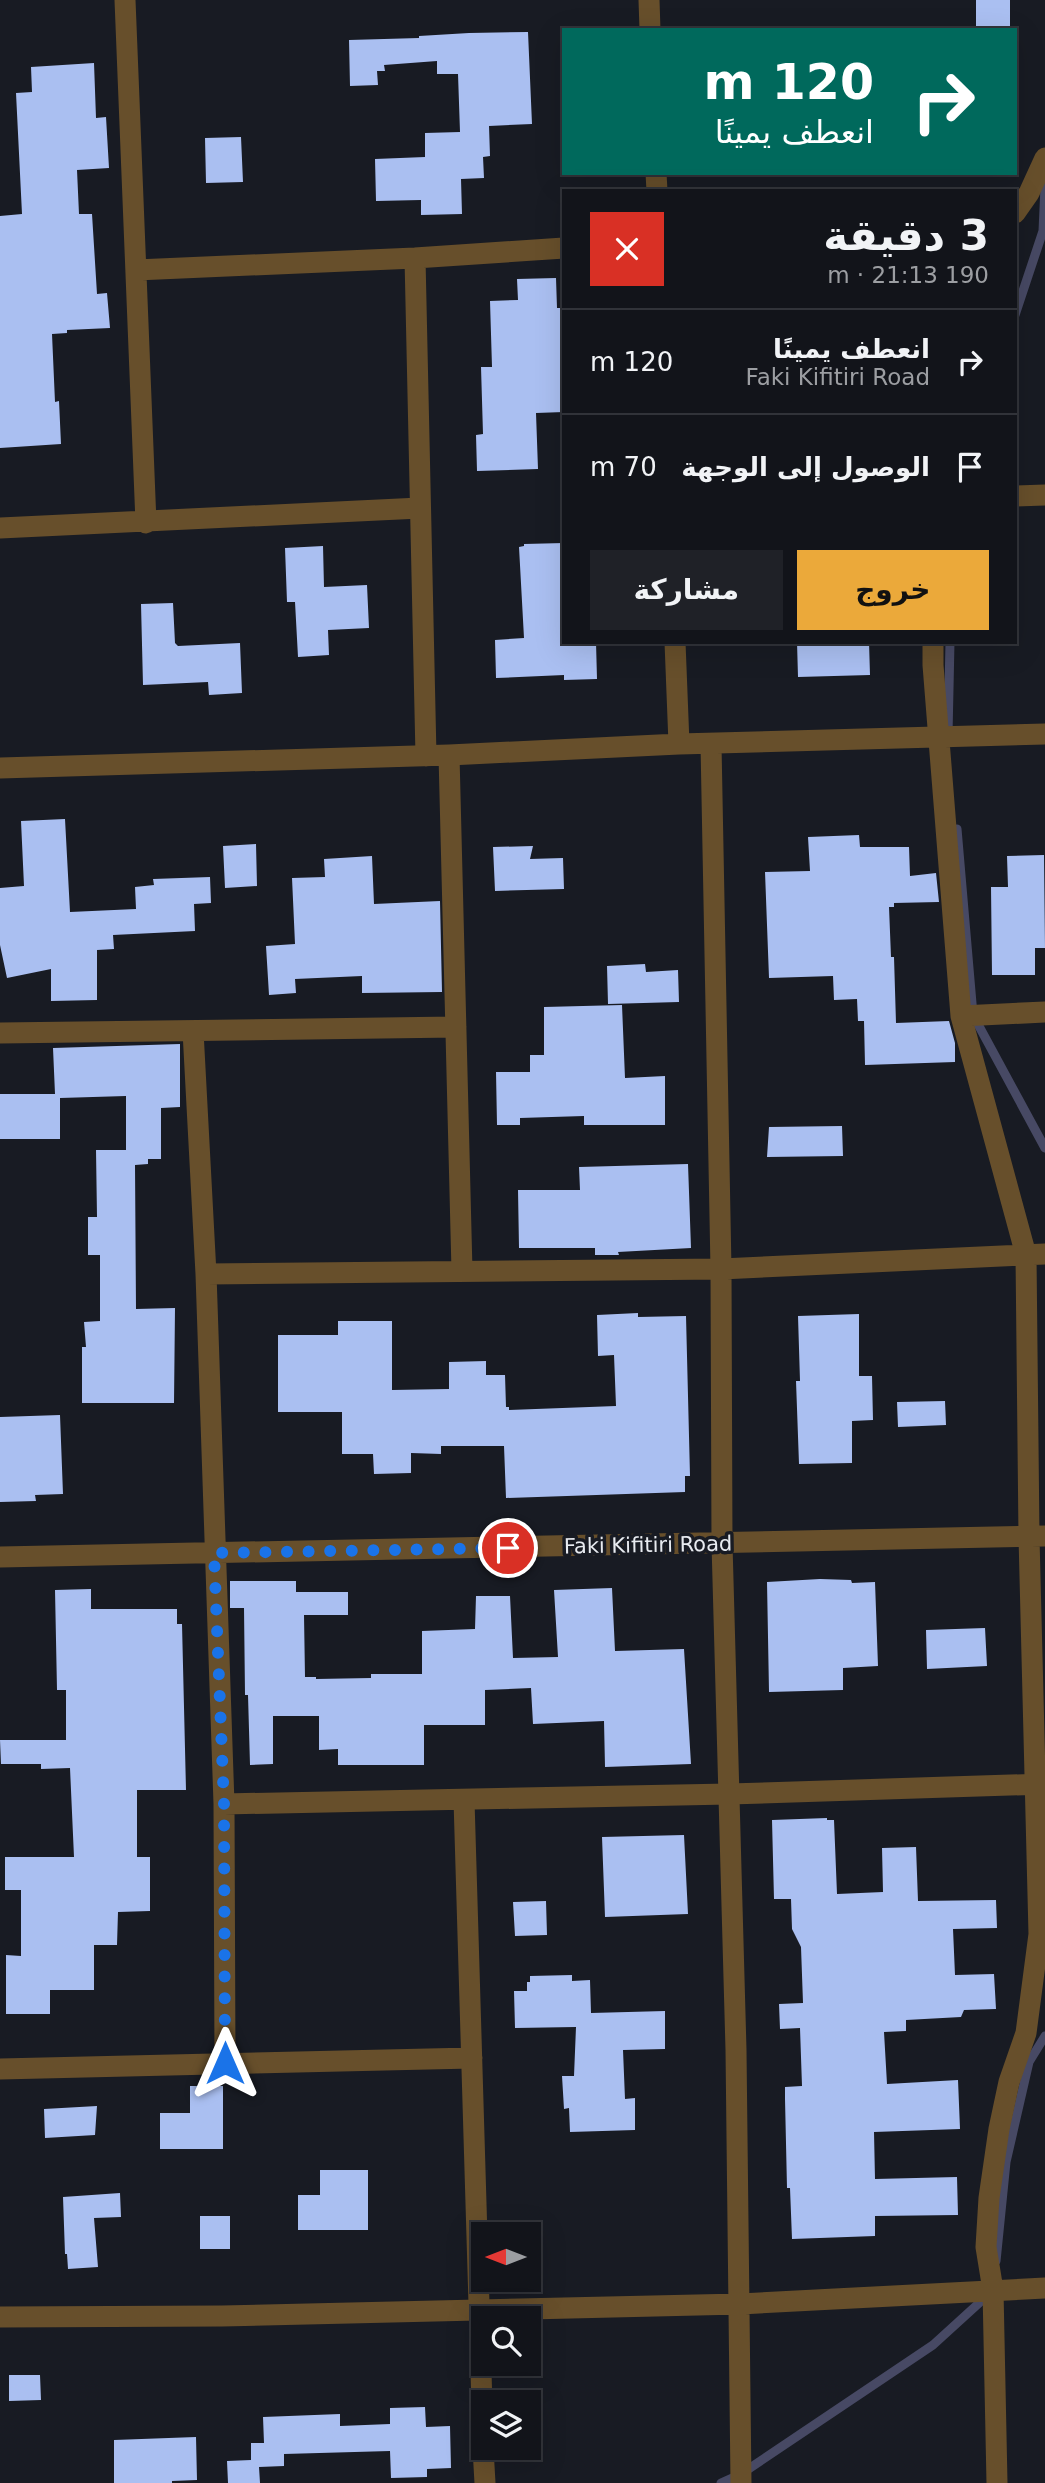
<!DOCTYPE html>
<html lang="ar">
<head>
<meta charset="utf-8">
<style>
  body { margin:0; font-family:"DejaVu Sans",Vazirmatn,sans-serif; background:#1f2127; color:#f1f3f6; direction:rtl; height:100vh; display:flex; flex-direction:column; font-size:26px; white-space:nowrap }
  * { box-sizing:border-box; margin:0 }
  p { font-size:23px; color:#9c9ea2 }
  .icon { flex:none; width:38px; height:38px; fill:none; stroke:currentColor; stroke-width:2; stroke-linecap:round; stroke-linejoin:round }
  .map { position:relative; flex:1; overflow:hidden; direction:ltr }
  .side { position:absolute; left:562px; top:189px; width:455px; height:455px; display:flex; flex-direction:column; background:#12141a; border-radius:0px; box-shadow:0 7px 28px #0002,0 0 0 2px #313339; direction:rtl }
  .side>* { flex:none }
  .guide { position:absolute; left:562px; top:28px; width:455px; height:147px; border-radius:0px; box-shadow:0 7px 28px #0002,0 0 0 2px #313339; direction:rtl; background:#00695c; color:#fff; overflow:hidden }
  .needle { width:46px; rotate:270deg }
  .fabs { position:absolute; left:471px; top:2222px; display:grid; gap:14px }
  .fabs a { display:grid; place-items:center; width:70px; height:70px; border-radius:0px; background:#12141a; box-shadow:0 7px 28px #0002,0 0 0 2px #313339; font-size:35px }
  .pin { position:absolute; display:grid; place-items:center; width:60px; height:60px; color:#fff; margin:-30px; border:4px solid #fff; border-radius:50%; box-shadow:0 2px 7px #0007 }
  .me { position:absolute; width:77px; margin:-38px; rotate:0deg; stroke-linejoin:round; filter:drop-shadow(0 0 5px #0008) }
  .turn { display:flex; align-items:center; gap:24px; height:147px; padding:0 28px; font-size:32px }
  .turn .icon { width:91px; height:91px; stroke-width:2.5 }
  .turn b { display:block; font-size:49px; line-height:60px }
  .round { display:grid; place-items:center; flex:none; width:74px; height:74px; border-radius:0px; background:#1f2127 }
  .overview { display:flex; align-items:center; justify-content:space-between; height:119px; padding:0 28px }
  h1 { font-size:42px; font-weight:700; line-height:52px }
  .cta { display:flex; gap:14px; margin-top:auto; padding:14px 28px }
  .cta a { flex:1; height:80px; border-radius:0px; background:#eba93a; color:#111; font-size:28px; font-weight:700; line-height:80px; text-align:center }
  .cta a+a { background:#1f2127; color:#f1f3f6 }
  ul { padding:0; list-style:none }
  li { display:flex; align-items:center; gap:21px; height:105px; padding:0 28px; border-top:2px solid #313339 }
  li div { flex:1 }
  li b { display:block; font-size:26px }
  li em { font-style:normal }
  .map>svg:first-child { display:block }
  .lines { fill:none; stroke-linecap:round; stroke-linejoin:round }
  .stream { stroke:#474964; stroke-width:9 }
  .building { fill:#aabff1 }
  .minor { stroke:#674f2b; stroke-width:21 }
  .route { stroke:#1a73e8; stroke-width:12; stroke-dasharray:0 21.6 }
  .labels { text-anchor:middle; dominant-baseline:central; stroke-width:7; stroke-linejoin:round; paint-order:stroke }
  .street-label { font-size:21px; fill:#e8ebf0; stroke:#181b23 }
</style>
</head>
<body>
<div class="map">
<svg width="1045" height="2483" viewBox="0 0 1045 2483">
  <rect width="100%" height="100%" fill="#181b23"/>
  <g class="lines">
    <path class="stream" d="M 1015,315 L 1043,231 L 1045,186
      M 948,735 L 950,642
      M 957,829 L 973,1015 L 1045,1148
      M 996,2261 L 1006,2162 L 1029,2062 L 1045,2036
      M 721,2483 L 741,2474 L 933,2345 L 989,2294"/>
  </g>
  <path class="building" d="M 976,0 L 1010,0 L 1010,30 L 976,30 Z
    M 528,32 L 532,124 L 489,126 L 490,156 L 483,157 L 484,178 L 461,179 L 462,214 L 421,215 L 421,200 L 376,201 L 375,159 L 425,157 L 425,133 L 460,132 L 458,74 L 437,74 L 437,61 L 384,65 L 385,71 L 377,71 L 378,85 L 350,86 L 349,40 L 419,38 L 419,36 L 469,33 Z
    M 94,63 L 96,118 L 106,117 L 109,168 L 77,170 L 79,214 L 92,214 L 97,294 L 107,293 L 110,328 L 67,330 L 67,333 L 52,334 L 55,402 L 59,401 L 61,444 L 0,448 L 0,216 L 22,214 L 16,93 L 32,92 L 31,67 Z
    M 241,137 L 243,182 L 206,183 L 205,138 Z
    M 556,278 L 557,308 L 564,308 L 564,412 L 536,413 L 538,469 L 477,471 L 476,435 L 483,434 L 481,367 L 492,367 L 490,301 L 518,300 L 517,279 Z
    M 564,543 L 564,642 L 596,642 L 597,679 L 564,680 L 564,675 L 496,678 L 495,640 L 524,638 L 519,547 L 524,546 L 524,544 Z
    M 323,546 L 324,587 L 367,585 L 369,628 L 328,630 L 329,655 L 298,657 L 295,602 L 287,602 L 285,548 Z
    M 173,603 L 175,643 L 178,646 L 240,643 L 242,693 L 209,695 L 208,682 L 143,685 L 141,604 Z
    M 797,642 L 869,642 L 870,675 L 798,677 Z
    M 65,819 L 70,912 L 136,909 L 135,887 L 154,885 L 153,879 L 210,877 L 211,903 L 194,904 L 195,931 L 113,935 L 114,949 L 97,950 L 97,1000 L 51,1001 L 51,969 L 7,978 L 0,945 L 0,888 L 24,886 L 21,821 Z
    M 859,835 L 860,847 L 909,847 L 910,876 L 936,873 L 939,902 L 894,903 L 894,907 L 889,907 L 891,957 L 894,957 L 896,1023 L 949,1021 L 955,1043 L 955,1062 L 865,1065 L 864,1021 L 858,1021 L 857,999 L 834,1000 L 833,976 L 769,978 L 765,872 L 810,871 L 808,837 Z
    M 256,844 L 257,886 L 225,888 L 223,846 Z
    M 533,846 L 530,859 L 563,858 L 564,889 L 495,891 L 493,847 Z
    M 1044,855 L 1045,948 L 1035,948 L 1035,975 L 992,975 L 991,887 L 1008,887 L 1007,856 Z
    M 372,856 L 374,904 L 440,901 L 442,992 L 362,993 L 362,976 L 295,979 L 296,993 L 269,995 L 266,946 L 295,944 L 292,878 L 325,877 L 324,859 Z
    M 645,964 L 646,972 L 678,970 L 679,1002 L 608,1004 L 607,966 Z
    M 622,1005 L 625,1078 L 665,1076 L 665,1125 L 584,1125 L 584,1116 L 520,1118 L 520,1125 L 497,1125 L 496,1072 L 530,1072 L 530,1055 L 544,1055 L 544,1007 Z
    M 180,1044 L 180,1107 L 161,1108 L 161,1159 L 148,1159 L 148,1164 L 135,1165 L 136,1309 L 175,1308 L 174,1403 L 82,1403 L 82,1347 L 86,1347 L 84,1322 L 100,1321 L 100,1255 L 88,1255 L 88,1217 L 97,1217 L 96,1150 L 126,1150 L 126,1096 L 60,1098 L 60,1139 L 0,1139 L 0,1094 L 55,1094 L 53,1048 Z
    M 842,1126 L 843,1156 L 767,1157 L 769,1127 Z
    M 688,1164 L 691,1248 L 618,1252 L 619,1255 L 595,1255 L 595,1248 L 519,1248 L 518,1190 L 580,1190 L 579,1167 Z
    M 638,1313 L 638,1317 L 686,1316 L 690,1476 L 685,1476 L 685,1492 L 506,1498 L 504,1446 L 441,1446 L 441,1454 L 411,1453 L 411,1473 L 374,1474 L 373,1454 L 342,1454 L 342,1412 L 278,1412 L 278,1335 L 338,1335 L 338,1321 L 392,1321 L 392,1390 L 449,1389 L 449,1362 L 486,1361 L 486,1375 L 505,1375 L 506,1407 L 509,1407 L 509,1410 L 616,1406 L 614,1355 L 598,1356 L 597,1315 Z
    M 859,1314 L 859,1376 L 872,1376 L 873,1420 L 852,1421 L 852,1463 L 799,1464 L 796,1381 L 800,1381 L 798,1316 Z
    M 945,1401 L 946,1425 L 898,1427 L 897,1402 Z
    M 60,1415 L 63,1494 L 35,1495 L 36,1501 L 0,1502 L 0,1417 Z
    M 820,1579 L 851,1580 L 852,1583 L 875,1582 L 878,1666 L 843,1668 L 843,1690 L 769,1692 L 767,1582 Z
    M 230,1581 L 296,1581 L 296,1592 L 348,1592 L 348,1615 L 304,1615 L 305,1677 L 316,1677 L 316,1679 L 371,1678 L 371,1674 L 422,1674 L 422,1631 L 475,1629 L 476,1596 L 510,1596 L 513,1658 L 558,1657 L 554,1590 L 612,1588 L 615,1651 L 684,1649 L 691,1764 L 605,1767 L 604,1721 L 533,1724 L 531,1688 L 485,1690 L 485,1725 L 424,1725 L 424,1765 L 338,1765 L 338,1749 L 319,1750 L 319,1716 L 273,1716 L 273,1764 L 250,1765 L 248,1695 L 245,1695 L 244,1608 L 230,1608 Z
    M 91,1589 L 91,1609 L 177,1609 L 177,1624 L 182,1624 L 186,1790 L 137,1790 L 137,1857 L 150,1857 L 150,1911 L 118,1912 L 117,1945 L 94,1945 L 94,1990 L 50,1990 L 50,2014 L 6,2014 L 6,1955 L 21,1956 L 21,1890 L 5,1890 L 5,1857 L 74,1857 L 70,1768 L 41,1769 L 41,1764 L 1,1764 L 0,1740 L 66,1740 L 66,1690 L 57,1690 L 55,1590 Z
    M 985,1628 L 987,1666 L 927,1669 L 926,1630 Z
    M 827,1818 L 827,1820 L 834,1820 L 837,1894 L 883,1892 L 882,1848 L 916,1847 L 918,1901 L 996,1900 L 997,1928 L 953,1929 L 955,1975 L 994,1974 L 996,2009 L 964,2010 L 961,2017 L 906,2020 L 906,2031 L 884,2032 L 887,2084 L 958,2080 L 960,2129 L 874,2132 L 875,2179 L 957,2177 L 958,2215 L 875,2216 L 875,2236 L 792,2239 L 790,2188 L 787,2188 L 785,2099 L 785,2087 L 802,2086 L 800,2028 L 780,2029 L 779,2004 L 803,2003 L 801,1947 L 792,1929 L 791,1899 L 774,1899 L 772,1820 Z
    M 684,1835 L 688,1914 L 605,1917 L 602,1837 Z
    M 546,1901 L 547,1935 L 515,1936 L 513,1902 Z
    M 572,1975 L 572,1981 L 590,1980 L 591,2013 L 665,2011 L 665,2049 L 623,2050 L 625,2099 L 635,2098 L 635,2130 L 570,2132 L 569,2108 L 564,2109 L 562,2076 L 574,2076 L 576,2027 L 515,2028 L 514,1991 L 527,1991 L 527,1982 L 530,1982 L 530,1976 Z
    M 190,2086 L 223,2086 L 223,2149 L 160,2149 L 160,2113 L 190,2113 Z
    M 97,2106 L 95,2135 L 45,2138 L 44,2109 Z
    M 320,2170 L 368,2170 L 368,2230 L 298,2230 L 298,2195 L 320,2195 Z
    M 120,2193 L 121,2217 L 94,2218 L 98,2267 L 68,2269 L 67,2254 L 65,2254 L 63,2197 Z
    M 200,2216 L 230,2216 L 230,2249 L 200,2249 Z
    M 9,2375 L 40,2375 L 41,2400 L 9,2401 Z
    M 425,2407 L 426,2427 L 450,2426 L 451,2468 L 427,2469 L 427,2477 L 391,2478 L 390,2451 L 284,2454 L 284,2466 L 259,2467 L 260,2483 L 228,2483 L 227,2461 L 251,2460 L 251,2443 L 264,2443 L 263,2417 L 340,2414 L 340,2426 L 390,2424 L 390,2408 Z
    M 196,2437 L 197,2480 L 172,2481 L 172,2483 L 114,2483 L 114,2440 Z"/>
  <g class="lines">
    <path class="minor" d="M 125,0 L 146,523
      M 649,0 L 650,30
      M 656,173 L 657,191
      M 1015,213 L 1029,193 L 1045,158
      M 415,258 L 426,756
      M 136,270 L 415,258 L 564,248
      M 1015,496 L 1045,495
      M 0,528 L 420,508
      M 675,642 L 679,744
      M 933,642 L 933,665 L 961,1016 L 1026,1255 L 1029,1537 L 1039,1934 L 1026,2033 L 1009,2082 L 999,2129 L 989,2198 L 986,2247 L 993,2290 L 997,2483
      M 711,744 L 721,1269 L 722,1544 L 736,2050 L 741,2483
      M 449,755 L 462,1271
      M 0,768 L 449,755 L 679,744 L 1045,734
      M 961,1016 L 1045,1012
      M 193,1031 L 206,1274 L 224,1804 L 225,2063
      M 0,1033 L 456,1027
      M 206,1274 L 721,1269 L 1045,1254
      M 0,1557 L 1045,1536
      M 464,1800 L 483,2439
      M 224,1804 L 729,1794 L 1045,1784
      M 0,2069 L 472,2058
      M 0,2317 L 222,2316 L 740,2304 L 1045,2288
      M 483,2448 L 485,2483"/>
  </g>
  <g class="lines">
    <path class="route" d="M 225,2063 L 224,1804 L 214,1553 L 508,1548"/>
  </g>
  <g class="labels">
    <g class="street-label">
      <text transform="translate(648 1545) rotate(-1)">Faki Kifitiri Road</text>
    </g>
  </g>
</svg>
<div class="fabs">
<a><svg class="needle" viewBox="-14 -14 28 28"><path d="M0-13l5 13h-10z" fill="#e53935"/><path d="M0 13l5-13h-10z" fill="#9c9ea2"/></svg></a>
<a><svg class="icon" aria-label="search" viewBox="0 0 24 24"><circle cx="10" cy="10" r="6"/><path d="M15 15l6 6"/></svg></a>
<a><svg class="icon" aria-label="layers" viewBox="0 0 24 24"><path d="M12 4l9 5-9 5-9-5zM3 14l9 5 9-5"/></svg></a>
</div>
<div class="pin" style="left:508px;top:1548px;background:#d93025"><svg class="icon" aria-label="arrive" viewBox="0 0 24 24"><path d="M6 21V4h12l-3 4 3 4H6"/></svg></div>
<svg class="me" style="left:225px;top:2063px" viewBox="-20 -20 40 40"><path d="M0-17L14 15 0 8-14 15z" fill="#1a73e8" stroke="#fff" stroke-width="4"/></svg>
<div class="guide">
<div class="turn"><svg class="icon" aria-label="right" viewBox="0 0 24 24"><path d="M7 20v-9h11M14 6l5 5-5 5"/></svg><div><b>120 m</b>انعطف يمينًا</div></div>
</div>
<section class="side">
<div class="overview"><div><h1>3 دقيقة</h1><p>190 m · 21:13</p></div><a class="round" style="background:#d93025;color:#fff"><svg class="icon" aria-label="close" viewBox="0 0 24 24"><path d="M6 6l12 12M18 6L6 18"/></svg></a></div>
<ul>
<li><svg class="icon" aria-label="right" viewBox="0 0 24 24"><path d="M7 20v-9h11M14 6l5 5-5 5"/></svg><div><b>انعطف يمينًا</b><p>Faki Kifitiri Road</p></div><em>120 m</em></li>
<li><svg class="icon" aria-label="arrive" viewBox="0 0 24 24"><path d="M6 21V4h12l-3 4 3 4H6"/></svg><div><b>الوصول إلى الوجهة</b></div><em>70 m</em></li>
</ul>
<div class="cta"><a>خروج</a><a>مشاركة</a></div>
</section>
</div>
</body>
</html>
